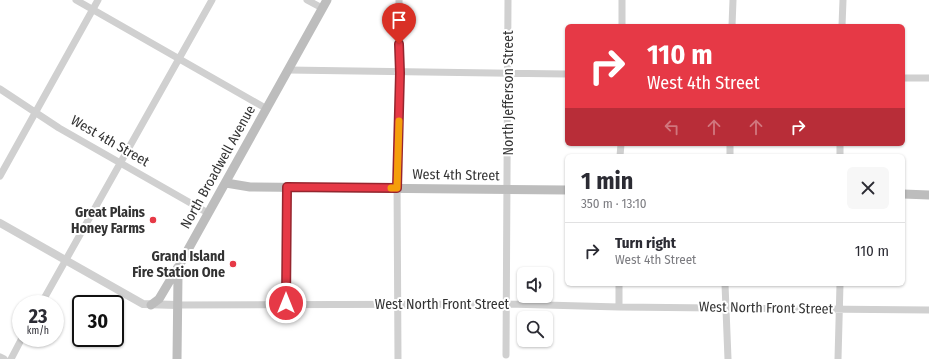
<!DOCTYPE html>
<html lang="en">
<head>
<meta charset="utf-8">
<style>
  body { margin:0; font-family:"Fira Sans Condensed",sans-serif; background:#f7f7f7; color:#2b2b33; height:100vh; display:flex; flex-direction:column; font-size:15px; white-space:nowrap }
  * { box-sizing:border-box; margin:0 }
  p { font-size:13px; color:#7c7c81 }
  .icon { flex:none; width:22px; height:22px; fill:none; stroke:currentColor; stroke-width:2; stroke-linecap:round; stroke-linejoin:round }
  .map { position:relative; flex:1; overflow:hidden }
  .sheet { position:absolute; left:565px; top:154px; width:340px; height:132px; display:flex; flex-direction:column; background:#fff; border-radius:6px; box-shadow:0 1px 3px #0004 }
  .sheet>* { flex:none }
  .top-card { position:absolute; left:565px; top:24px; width:340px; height:122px; border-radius:6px; box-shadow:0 1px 3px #0004; background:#e63946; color:#fff; overflow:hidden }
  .controls { position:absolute; left:517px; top:267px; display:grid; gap:8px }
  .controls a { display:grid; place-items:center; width:36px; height:36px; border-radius:6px; background:#fff; box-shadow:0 1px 3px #0004; font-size:20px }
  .speed { position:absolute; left:12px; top:295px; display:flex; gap:8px; font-size:20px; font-weight:700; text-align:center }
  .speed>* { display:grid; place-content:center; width:52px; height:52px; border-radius:50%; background:#fff; box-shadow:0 1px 3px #0004; line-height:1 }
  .speed small { font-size:10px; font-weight:400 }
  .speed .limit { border:2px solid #111; border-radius:6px; background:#fff; color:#111 }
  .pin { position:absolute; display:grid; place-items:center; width:34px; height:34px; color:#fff; margin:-41px -17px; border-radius:50% 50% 50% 0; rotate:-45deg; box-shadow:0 0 4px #0007 }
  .pin .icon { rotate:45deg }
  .me { position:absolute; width:44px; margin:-22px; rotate:0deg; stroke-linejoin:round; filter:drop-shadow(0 0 3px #0008) }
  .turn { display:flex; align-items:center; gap:14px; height:84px; padding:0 16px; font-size:18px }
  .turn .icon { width:52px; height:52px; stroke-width:2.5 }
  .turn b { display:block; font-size:28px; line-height:34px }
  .lanes { display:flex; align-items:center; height:38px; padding:0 16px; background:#0003; justify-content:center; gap:20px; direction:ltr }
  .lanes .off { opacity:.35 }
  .round { display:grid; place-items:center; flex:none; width:42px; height:42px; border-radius:6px; background:#f7f7f7 }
  .overview { display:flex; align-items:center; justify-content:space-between; height:68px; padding:0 16px }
  h1 { font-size:24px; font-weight:700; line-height:30px }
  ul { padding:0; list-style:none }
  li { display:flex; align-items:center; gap:12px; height:56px; padding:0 16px; border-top:1px solid #e1e1e2 }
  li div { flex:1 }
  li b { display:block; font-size:15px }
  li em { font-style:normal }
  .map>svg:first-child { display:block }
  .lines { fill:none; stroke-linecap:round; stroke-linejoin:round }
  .minor { stroke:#d0d0d0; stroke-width:7 }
  .tertiary { stroke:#d0d0d0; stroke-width:8 }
  .secondary { stroke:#bdbdbd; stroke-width:9 }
  .route-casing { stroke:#96252e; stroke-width:10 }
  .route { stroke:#e63946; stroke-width:7 }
  .slow { stroke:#f59e0b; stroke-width:7 }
  .poi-dot { fill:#e63946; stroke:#fff; stroke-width:1.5 }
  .labels { text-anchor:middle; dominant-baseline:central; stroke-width:4; stroke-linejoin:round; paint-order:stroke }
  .street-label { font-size:14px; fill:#333; stroke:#fff }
  .poi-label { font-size:14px; font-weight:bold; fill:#333; stroke:#fff; text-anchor:end }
</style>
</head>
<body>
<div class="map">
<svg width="929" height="359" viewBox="0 0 929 359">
  <rect width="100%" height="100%" fill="#fff"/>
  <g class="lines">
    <path class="minor" d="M 76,0 L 267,109
      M 307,0 L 322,8
      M 622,26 L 622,0
      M 732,26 L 733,0
      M 842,26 L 843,0
      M 288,70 L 567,74
      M 903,78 L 929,78
      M 0,89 L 59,128 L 208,213
      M 620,156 L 621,144
      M 730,156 L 730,144
      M 840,156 L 840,144
      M 0,176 L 98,0
      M 725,284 L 728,359
      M 286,303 L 287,187
      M 41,304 L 212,0
      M 177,305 L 507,304 L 619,307 L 929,310
      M 619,307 L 619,284
      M 506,355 L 508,0
      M 0,357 L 4,359
      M 11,359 L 22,338
      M 398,359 L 397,177 L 400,73 L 399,0
      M 838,359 L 840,284"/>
    <path class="tertiary" d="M 0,223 L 143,304 L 177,305"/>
    <path class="secondary" d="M 226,183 L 250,187 L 567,190
      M 903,194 L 929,195
      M 151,305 L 159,299 L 178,267
      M 177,359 L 178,276 L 180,264 L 327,0"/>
  </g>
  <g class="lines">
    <defs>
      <path id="route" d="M 286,303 L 287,187 L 397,188 L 400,73 L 399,44"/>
    </defs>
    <use href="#route" class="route-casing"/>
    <use href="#route" class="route"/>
    <path class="slow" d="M 391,188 L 397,188 L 399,121"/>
  </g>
  <g class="poi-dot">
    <circle cx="153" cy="220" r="4"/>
    <circle cx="233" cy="264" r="4"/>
  </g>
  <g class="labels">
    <g class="street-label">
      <text transform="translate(508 93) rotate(-90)">North Jefferson Street</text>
      <text transform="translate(110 141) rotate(30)">West 4th Street</text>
      <text transform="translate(218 167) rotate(-61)">North Broadwell Avenue</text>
      <text transform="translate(456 175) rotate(1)">West 4th Street</text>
      <text x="442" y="304">West North Front Street</text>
      <text transform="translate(766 308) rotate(1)">West North Front Street</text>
    </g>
    <g class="poi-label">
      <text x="145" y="212">Great Plains<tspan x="145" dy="16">Honey Farms</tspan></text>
      <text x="225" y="256">Grand Island<tspan x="225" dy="16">Fire Station One</tspan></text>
    </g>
  </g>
</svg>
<div class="controls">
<a><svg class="icon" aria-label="sound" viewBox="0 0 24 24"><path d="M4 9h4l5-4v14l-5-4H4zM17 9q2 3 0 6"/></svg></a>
<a><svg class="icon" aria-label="search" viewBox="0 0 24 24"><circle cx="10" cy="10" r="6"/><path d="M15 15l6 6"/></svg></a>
</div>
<div class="speed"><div>23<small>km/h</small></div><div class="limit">30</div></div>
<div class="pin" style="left:399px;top:44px;background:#d93025"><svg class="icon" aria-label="arrive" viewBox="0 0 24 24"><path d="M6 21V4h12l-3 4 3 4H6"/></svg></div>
<svg class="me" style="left:286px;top:303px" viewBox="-20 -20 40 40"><circle r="17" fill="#e63946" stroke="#fff" stroke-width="3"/><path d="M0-11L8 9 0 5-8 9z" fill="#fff"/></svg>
<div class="top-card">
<div class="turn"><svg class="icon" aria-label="right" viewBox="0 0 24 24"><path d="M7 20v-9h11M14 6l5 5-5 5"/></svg><div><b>110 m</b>West 4th Street</div></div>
<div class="lanes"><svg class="icon off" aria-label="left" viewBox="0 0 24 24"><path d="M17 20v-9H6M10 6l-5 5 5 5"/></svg><svg class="icon off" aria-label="ahead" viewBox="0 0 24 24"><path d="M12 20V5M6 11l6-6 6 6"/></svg><svg class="icon off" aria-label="ahead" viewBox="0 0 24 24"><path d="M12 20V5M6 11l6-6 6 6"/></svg><svg class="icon" aria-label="right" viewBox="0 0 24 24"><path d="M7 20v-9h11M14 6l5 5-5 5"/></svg></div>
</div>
<section class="sheet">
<div class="overview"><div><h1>1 min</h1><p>350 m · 13:10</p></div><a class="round"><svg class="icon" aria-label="close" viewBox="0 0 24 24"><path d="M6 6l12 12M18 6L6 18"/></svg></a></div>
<ul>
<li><svg class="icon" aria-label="right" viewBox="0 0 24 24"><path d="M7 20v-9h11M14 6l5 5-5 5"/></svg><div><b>Turn right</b><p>West 4th Street</p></div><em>110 m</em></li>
</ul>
</section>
</div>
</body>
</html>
